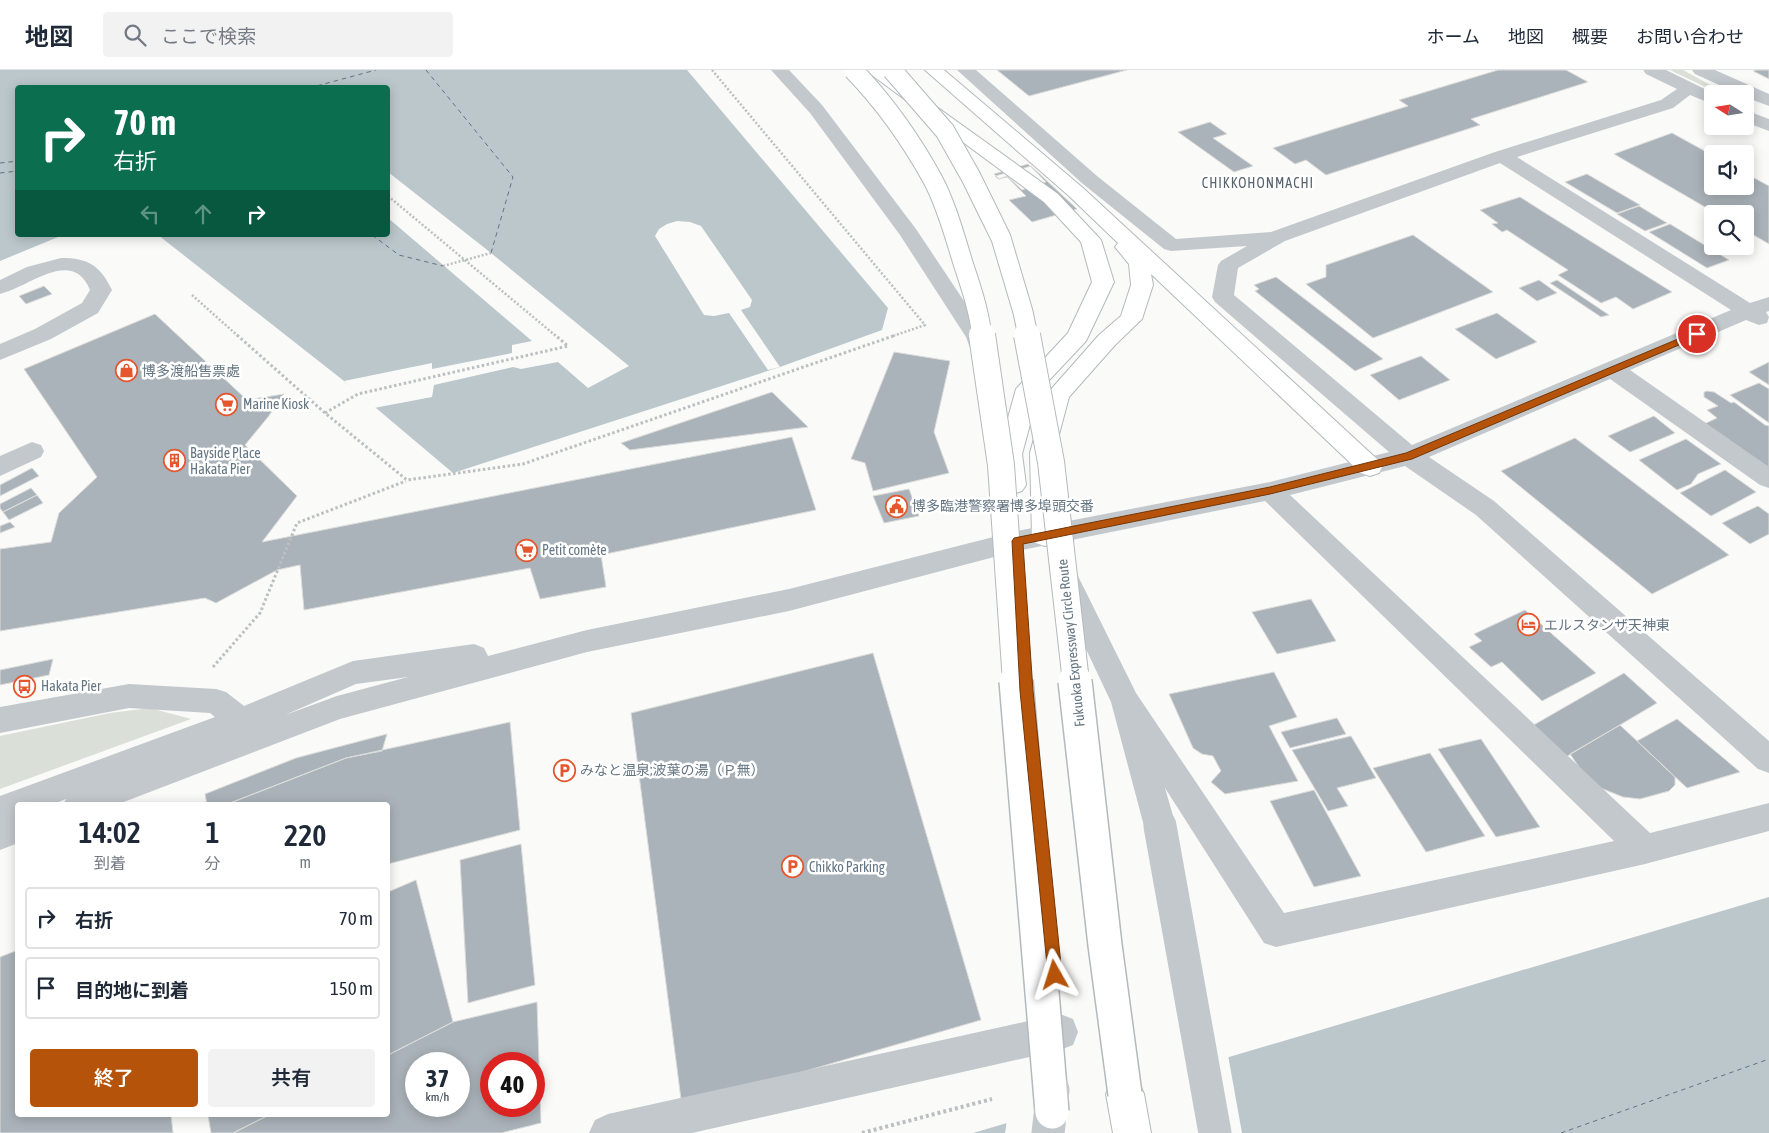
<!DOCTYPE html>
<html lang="ja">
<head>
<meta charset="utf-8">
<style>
  body { margin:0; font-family:"Asap Condensed","Noto Sans JP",sans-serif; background:#f2f2f3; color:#1f2937; height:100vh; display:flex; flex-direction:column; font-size:19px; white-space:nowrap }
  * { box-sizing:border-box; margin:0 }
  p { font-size:16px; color:#747a83 }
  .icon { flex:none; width:28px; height:28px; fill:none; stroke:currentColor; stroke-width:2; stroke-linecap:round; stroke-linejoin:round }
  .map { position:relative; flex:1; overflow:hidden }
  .sheet { position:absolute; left:15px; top:732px; width:375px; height:315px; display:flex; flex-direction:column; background:#fff; border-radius:5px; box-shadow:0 2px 12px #0003 }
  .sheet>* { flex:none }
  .top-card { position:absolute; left:15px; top:15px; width:375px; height:152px; border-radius:5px; box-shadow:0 2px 12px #0003; background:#0b6e4f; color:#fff; overflow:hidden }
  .needle { width:32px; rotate:282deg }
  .fabs { position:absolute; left:1704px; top:15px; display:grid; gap:10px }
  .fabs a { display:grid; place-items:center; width:50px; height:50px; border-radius:5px; background:#fff; box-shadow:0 2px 12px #0003; font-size:25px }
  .speed { position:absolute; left:405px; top:982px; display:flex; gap:10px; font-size:25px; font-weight:700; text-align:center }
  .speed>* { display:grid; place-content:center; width:65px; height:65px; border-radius:50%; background:#fff; box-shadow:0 2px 12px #0003; line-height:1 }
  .speed small { font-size:12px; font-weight:400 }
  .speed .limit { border:8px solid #d22; background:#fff; color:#111 }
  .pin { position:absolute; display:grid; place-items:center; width:42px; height:42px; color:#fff; margin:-21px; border:2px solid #fff; border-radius:50%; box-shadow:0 1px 5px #0007 }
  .me { position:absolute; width:55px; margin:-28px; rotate:354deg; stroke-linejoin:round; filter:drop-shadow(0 0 4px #0008) }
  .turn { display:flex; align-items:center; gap:18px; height:105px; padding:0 15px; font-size:22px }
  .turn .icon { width:65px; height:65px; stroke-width:2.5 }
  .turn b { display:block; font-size:35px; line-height:42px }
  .lanes { display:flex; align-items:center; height:48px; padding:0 15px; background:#0003; justify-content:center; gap:25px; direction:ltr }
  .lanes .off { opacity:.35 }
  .eta { display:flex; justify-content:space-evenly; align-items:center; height:85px; text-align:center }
  .eta b { font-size:30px; font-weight:600; line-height:35px }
  .action { display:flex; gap:10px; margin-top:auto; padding:10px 15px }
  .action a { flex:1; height:58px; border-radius:5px; background:#b45309; color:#fff; font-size:20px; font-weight:600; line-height:58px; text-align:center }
  .action a+a { background:#f2f2f3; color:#1f2937 }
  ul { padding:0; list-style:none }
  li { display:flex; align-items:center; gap:15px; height:62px; margin:0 10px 8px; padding:0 5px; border:2px solid #e0e1e3; border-radius:5px }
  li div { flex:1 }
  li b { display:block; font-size:19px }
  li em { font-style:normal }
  header { display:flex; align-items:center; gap:30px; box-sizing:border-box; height:70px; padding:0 25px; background:#fff; border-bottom:1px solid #e0e1e3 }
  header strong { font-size:24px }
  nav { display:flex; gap:28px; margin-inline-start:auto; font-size:18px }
  .search { width:350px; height:45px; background:#f2f2f3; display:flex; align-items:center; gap:12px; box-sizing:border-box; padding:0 18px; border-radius:5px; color:#747a83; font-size:19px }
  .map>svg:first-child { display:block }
  .green { fill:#dadfd7 }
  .water { fill:#bbc7cb }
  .pier { fill:#fafaf8 }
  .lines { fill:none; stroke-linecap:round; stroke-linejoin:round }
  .ferry { stroke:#60757c; stroke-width:1; stroke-dasharray:4.5 4; stroke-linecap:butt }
  .building { fill:#aab3b9; stroke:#dcdcda; fill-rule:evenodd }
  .highway-casing { stroke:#b4b9bd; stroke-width:2 }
  .path-far2 { stroke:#bbbfc2; stroke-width:2.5; stroke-dasharray:2 2; stroke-linecap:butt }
  .path-far1 { stroke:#bbbfc2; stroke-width:3; stroke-dasharray:2.5 2.5; stroke-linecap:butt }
  .path { stroke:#bbbfc2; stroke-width:4; stroke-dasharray:3 3; stroke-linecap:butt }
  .minor { fill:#c3c8cc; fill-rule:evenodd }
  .highway { fill:#fff; fill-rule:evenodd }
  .highway-bridge-far2-casing { stroke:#b4b9bd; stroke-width:21; stroke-linecap:butt }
  .highway-bridge-far1-casing { stroke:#b4b9bd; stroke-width:28; stroke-linecap:butt }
  .highway-bridge-casing { stroke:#b4b9bd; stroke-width:36; stroke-linecap:butt }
  .minor-bridge { stroke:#c3c8cc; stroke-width:33 }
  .highway-bridge-far2 { stroke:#fff; stroke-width:19 }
  .highway-bridge-far1 { stroke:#fff; stroke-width:26 }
  .highway-bridge { stroke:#fff; stroke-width:33 }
  .route { fill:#b45309; stroke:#753606 }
  .labels { text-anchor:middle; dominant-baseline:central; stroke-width:5; stroke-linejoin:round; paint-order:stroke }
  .far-quarter-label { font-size:14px; letter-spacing:1px; fill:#57646e; stroke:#fff }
  .poi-label { font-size:14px; fill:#657683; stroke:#fff; text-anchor:start }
  .street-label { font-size:14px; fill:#657683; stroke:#fff }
</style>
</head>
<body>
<header>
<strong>地図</strong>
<div class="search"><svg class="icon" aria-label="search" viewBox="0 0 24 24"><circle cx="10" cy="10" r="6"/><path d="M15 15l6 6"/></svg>ここで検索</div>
<nav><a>ホーム</a><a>地図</a><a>概要</a><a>お問い合わせ</a></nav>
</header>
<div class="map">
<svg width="1769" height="1063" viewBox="0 0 1769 1063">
  <rect width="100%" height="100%" fill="#fafaf8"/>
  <path class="green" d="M 1670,0 L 1683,0 L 1727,24 L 1720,24 Z
    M 150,638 L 191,649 L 0,719 L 0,666 L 110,643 Z"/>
  <path class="water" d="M 0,0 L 687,0 L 888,238 L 882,260 L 780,297 L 453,403 L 344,311 L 158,165 L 388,165 L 388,18 L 18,18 L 18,165 L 63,165 L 0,191 Z
    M 1769,827 L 1769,1063 L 973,1063 Z"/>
  <path class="pier" d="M 388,102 L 491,183 L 629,296 L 588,318 L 558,292 L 521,299 L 513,297 L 434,315 L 432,327 L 374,338 L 344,311 L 432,293 L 432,299 L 512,283 L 512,275 L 532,271 L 388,148 Z
    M 677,151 L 690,152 L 701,156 L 752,230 L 750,237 L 741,240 L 780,297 L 768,300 L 729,243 L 714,246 L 704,245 L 655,166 L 659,159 L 667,154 Z
    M 1228,985 L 1242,1063 L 1005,1063 L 1007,1050 Z"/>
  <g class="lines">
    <path class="ferry" d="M 426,0 L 513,107 L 491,183
      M 309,18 L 376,0
      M 0,93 L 18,91
      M 0,103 L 18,101
      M 372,165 L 399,185 L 443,196
      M 1561,1063 L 1769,989"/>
  </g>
  <path class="building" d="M 997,0 L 1127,0 L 1029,26 Z
    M 1498,0 L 1566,0 L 1588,12 L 1471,49 L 1480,55 L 1326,105 L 1306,90 L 1295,94 L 1273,78 L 1408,36 L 1399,30 Z
    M 1756,0 L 1769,0 L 1769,9 L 1753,1 Z
    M 1210,52 L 1227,64 L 1213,68 L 1253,96 L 1234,102 L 1178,62 Z
    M 1672,63 L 1712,85 L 1712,116 L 1745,116 L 1745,103 L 1769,116 L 1769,174 L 1745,160 L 1745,144 L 1717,144 L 1614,84 Z
    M 1028,94 L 1046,112 L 1041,114 L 1026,101 L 1014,104 L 1028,118 L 1022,120 L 1007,106 L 999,109 L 994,104 Z
    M 1031,96 L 1077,139 L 1032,152 L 1009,130 L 1026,126 L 1007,107 L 998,109 L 995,106 Z
    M 1587,104 L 1640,135 L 1617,143 L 1565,112 Z
    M 1520,127 L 1542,141 L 1672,222 L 1633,239 L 1616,227 L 1601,233 L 1558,205 L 1568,200 L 1507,160 L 1502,162 L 1492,154 L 1498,153 L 1480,140 Z
    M 1639,136 L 1667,153 L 1645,161 L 1617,144 Z
    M 1670,154 L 1729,190 L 1707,198 L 1649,162 Z
    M 1413,165 L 1493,222 L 1373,268 L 1306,214 L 1326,207 L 1326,195 Z
    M 1276,207 L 1383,289 L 1355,301 L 1255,221 L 1259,219 L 1254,215 Z
    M 1539,210 L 1557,223 L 1537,231 L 1519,218 Z
    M 1557,210 L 1609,245 L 1601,247 L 1550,213 Z
    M 44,216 L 52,224 L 26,234 L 19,226 Z
    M 1497,243 L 1537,272 L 1496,289 L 1455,259 Z
    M 155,244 L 247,330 L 284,324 L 268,347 L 245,375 L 297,426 L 262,472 L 792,367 L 816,440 L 601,485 L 606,517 L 540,529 L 530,498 L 304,540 L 300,495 L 277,500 L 216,533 L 205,528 L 0,561 L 0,479 L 51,472 L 59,443 L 97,407 L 24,299 Z
    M 894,282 L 950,291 L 934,362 L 949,403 L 873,421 L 865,393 L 851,389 Z
    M 1421,286 L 1450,310 L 1399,330 L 1370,305 Z
    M 1769,292 L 1769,315 L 1749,302 Z
    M 1759,313 L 1769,319 L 1769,353 L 1730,325 Z
    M 1707,321 L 1714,322 L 1731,333 L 1734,332 L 1765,355 L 1769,356 L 1769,401 L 1702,355 L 1717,348 L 1707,340 L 1718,336 L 1704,327 L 1704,322 Z
    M 772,322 L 808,357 L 630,380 L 621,373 Z
    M 1654,346 L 1675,363 L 1630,382 L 1608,366 Z
    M 1575,368 L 1729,485 L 1652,524 L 1501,401 Z
    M 1686,369 L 1721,394 L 1698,404 L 1691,414 L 1677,420 L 1639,390 Z
    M 32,398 L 39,406 L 0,426 L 0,415 Z
    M 1725,400 L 1756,422 L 1711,446 L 1680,423 Z
    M 31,418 L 37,425 L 3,442 L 0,438 L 0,434 Z
    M 909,419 L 919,446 L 884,453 L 873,426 Z
    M 37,425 L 43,433 L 9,450 L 3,442 Z
    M 1758,436 L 1769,444 L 1769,464 L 1750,474 L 1722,453 Z
    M 10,452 L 15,457 L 0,463 L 0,456 Z
    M 1311,529 L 1336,571 L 1277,584 L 1252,542 Z
    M 1525,540 L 1596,603 L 1542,631 L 1502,592 L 1491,597 L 1469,577 L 1482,571 L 1474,564 Z
    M 873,583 L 981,950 L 682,1037 L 631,643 Z
    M 53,589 L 49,605 L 0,615 L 0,600 Z
    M 1274,602 L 1297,647 L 1269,656 L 1298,711 L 1225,724 L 1211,712 L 1221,701 L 1213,686 L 1202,684 L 1193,678 L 1169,624 Z
    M 1624,603 L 1657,633 L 1559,691 L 1525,660 Z
    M 1337,648 L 1346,664 L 1290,678 L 1281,662 Z
    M 1677,649 L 1702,670 L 1740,702 L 1687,718 L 1637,671 Z
    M 510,652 L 520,760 L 388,794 L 388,735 L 225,735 L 346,688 Z
    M 1620,655 L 1675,707 L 1675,715 L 1669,721 L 1640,729 L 1623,727 L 1598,717 L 1579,697 L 1570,684 Z
    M 387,664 L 382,681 L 346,688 L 225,735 L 207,735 L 205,724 L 296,688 Z
    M 1351,666 L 1376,708 L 1337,718 L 1348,736 L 1328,741 L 1292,680 Z
    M 1481,669 L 1540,757 L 1496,767 L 1438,679 Z
    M 1430,683 L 1485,766 L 1426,782 L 1373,698 Z
    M 1314,720 L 1361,806 L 1314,817 L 1270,731 Z
    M 521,774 L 535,915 L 468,933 L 460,790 Z
    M 416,810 L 453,952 L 388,985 L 388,822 Z
    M 18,880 L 18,1045 L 171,1045 L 173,1063 L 0,1063 L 0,887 Z
    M 537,932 L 541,1053 L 501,1063 L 233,1063 L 269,1045 L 388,1045 L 388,985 L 453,952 ZM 416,994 L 459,994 L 459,1036 L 416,1036 ZM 491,994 L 534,994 L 534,1036 L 491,1036 Z
    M 208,1045 L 269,1045 L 233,1063 L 211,1063 Z"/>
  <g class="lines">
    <defs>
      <path id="highway" d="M 865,0 L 885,0 L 1058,124 L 1101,170 L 1114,212 L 1086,271 L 1039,321 L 1022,384 L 1026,415 L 1022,421 L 1013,424 L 1004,421 L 1000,415 L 998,384 L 1016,319 L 1068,263 L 1092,212 L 1081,172 L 1044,132 Z
        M 925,0 L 944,0 L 1083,118 L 1379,391 L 1382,397 L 1379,403 L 1370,406 L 1361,403 L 1151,204 L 1153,215 L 1142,249 L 1115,275 L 1069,327 L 1054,383 L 1058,466 L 1054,473 L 1045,476 L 1036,473 L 1032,466 L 1030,383 L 1046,325 L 1099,265 L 1121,246 L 1131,215 L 1129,194 L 1115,177 L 1118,173 L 1069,126 Z
        M 1125,1005 L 1138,1011 L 1144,1024 L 1151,1063 L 1113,1063 L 1106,1024 L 1112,1011 Z"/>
    </defs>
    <use href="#highway" class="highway-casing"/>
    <path class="path-far2" d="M 712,0 L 925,255 L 893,266
      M 388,126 L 556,266
      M 443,196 L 491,183
      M 192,225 L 238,266"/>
    <path class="path-far1" d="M 237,265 L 325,343 L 407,410 L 523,394 L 896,265
      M 325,343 L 358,324 L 568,276 L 555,265
      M 213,597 L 260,543 L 297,453 L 406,411"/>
    <path class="path" d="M 862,1063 L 992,1029"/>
    <path class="minor" d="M 771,0 L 789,0 L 822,35 L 916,159 L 988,267 L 996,292 L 993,297 L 985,299 L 977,297 L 966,267 L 900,165 L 810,43 Z
      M 957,0 L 976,0 L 1097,106 L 1176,169 L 1271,162 L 1495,82 L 1661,30 L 1677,19 L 1646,4 L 1643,0 L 1666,0 L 1715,24 L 1712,24 L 1712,34 L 1690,25 L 1673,38 L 1517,87 L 1750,233 L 1769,227 L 1769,241 L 1766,242 L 1769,247 L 1767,253 L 1759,255 L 1746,250 L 1630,300 L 1769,397 L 1769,418 L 1760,415 L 1610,309 L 1429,387 L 1494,431 L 1769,671 L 1769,703 L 1758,699 L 1476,445 L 1405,396 L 1290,425 L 1650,763 L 1769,733 L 1769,761 L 1645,794 L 1276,877 L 1264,873 L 1165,718 L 1176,756 L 1171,766 L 1160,770 L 1149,766 L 1144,756 L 1111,632 L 1051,505 L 1054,498 L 1064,495 L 1074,498 L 1136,623 L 1284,843 L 1614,771 L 1265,431 L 1017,481 L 789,541 L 587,582 L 340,649 L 116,735 L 63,735 L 66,729 L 51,735 L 18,735 L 18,773 L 0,780 L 0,726 L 215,647 L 210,643 L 129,638 L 0,663 L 0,637 L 129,614 L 216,619 L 226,622 L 244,636 L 353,591 L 474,574 L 484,578 L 488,586 L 587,560 L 789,519 L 1017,461 L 1270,412 L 1389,382 L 1215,232 L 1212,227 L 1218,195 L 1221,191 L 1247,176 L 1171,181 L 1164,179 L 1083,114 ZM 1500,93 L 1731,240 L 1412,375 L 1234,225 L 1238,198 L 1285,171 ZM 408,607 L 337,626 L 285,645 L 356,614 Z
      M 1692,0 L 1715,0 L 1769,24 L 1769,36 L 1745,27 L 1745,24 L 1739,24 L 1695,4 Z
      M 1745,40 L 1769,49 L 1769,61 L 1745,52 Z
      M 61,188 C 88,188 100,195 112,220 L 98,243 L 51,269 L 0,290 L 0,274 L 35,259 L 82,233 L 90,220 C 72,177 30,217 0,224 L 0,210 L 27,197 Z
      M 32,372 L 41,375 L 44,381 L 41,387 L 0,406 L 0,386 Z
      M 1060,944 L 1073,949 L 1078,962 L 1073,975 L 1060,980 L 692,1063 L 589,1063 L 595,1050 L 608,1044 Z"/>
    <use href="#highway" class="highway"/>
    <defs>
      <path id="highway-bridge-far2" d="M 853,0 C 885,33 911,70 933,110 C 946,134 955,167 963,193 C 971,217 979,241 982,266
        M 892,0 L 945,61 L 971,107 L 1001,168 L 1023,242 L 1028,266"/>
      <path id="highway-bridge-far1" d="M 982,265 L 1001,395 L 1016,612
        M 1027,265 L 1051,392 L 1076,612"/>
      <path id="highway-bridge" d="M 1016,611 L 1052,1042
        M 1075,611 L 1105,875 L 1125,1024"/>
    </defs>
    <use href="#highway-bridge-far2" class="highway-bridge-far2-casing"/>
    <use href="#highway-bridge-far1" class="highway-bridge-far1-casing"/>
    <use href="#highway-bridge" class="highway-bridge-casing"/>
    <path class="minor-bridge" d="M 1160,756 L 1215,1063
      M 1048,1063 L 1053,1020"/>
    <use href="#highway-bridge-far2" class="highway-bridge-far2"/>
    <use href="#highway-bridge-far1" class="highway-bridge-far1"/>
    <use href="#highway-bridge" class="highway-bridge"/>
  </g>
  <path class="route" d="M 1697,261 L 1701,264 L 1700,266 L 1412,389 L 1270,424 L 1023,474 L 1033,621 L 1062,905 L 1060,910 L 1055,912 L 1050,910 L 1048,905 L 1020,621 L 1012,471 L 1014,468 L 1270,417 L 1406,383 Z"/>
  <defs>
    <symbol id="shop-ring" viewBox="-11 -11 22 22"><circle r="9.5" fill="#fff" stroke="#e4572e" stroke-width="1.5"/><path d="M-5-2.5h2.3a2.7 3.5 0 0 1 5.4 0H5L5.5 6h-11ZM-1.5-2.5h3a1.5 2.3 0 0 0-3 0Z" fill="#e4572e"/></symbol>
    <symbol id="supermarket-ring" viewBox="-11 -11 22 22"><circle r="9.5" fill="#fff" stroke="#e4572e" stroke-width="1.5"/><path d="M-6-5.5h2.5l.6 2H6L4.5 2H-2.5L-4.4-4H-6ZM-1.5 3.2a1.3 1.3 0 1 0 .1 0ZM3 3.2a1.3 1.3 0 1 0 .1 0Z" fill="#e4572e"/></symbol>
    <symbol id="building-ring" viewBox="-11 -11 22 22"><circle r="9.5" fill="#fff" stroke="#e4572e" stroke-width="1.5"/><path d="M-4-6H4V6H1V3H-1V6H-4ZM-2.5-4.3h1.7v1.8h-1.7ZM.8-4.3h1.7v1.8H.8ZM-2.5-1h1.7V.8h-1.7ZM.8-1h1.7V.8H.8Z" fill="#e4572e"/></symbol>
    <symbol id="civic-ring" viewBox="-11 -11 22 22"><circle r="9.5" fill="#fff" stroke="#e4572e" stroke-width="1.5"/><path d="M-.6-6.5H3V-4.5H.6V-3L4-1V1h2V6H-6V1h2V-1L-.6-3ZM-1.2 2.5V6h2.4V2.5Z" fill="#e4572e"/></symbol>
    <symbol id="hotel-ring" viewBox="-11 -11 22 22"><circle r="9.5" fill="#fff" stroke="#e4572e" stroke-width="1.5"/><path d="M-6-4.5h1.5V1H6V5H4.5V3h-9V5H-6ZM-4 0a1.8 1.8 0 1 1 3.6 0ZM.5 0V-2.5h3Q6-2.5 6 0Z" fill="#e4572e"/></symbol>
    <symbol id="bus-ring" viewBox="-11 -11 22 22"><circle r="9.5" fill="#fff" stroke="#e4572e" stroke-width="1.5"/><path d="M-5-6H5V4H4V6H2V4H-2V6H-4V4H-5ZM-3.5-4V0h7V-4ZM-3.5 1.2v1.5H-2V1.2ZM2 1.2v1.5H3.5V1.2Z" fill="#e4572e"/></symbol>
    <symbol id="parking-ring" viewBox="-11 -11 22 22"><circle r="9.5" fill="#fff" stroke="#e4572e" stroke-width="1.5"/><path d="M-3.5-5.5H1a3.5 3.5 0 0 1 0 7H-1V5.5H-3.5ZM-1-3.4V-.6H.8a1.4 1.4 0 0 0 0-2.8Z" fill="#e4572e"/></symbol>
  </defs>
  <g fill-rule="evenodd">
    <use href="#shop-ring" x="114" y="288" width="25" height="25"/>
    <use href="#supermarket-ring" x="214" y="322" width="25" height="25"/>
    <use href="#building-ring" x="162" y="378" width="25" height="25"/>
    <use href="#civic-ring" x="884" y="424" width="25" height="25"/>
    <use href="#supermarket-ring" x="514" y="468" width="25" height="25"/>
    <use href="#hotel-ring" x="1516" y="542" width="25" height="25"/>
    <use href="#bus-ring" x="12" y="604" width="25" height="25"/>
    <use href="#parking-ring" x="552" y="688" width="25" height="25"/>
    <use href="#parking-ring" x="780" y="784" width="25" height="25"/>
  </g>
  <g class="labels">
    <g class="far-quarter-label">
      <text x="1258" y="113">CHIKKOHONMACHI</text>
    </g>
    <g class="poi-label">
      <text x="142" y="301">博多渡船售票處</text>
      <text x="243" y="334">Marine Kiosk</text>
      <text x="190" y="383">Bayside Place<tspan x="190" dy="16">Hakata Pier</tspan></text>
      <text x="912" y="436">博多臨港警察署博多埠頭交番</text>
      <text x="542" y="480">Petit comète</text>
      <text x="1544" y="555">エルスタンザ天神東</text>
      <text x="41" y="616">Hakata Pier</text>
      <text x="580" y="700">みなと温泉;波葉の湯（Ｐ無）</text>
      <text x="809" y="797">Chikko Parking</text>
    </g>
    <g class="street-label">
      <text transform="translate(1071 573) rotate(-96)">Fukuoka Expressway Circle Route</text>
    </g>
  </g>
</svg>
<div class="fabs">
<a><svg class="needle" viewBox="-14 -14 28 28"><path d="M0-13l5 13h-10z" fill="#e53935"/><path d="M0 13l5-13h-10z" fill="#747a83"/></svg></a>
<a><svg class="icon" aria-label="sound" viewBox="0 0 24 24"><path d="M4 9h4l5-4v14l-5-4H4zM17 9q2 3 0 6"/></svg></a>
<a><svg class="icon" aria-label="search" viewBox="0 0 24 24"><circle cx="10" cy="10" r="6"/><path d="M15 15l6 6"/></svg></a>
</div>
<div class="speed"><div>37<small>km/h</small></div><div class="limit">40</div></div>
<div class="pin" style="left:1697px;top:264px;background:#d93025"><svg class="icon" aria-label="arrive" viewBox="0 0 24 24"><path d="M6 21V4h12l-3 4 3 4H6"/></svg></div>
<svg class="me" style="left:1055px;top:905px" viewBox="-20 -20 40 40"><path d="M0-17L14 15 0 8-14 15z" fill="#b45309" stroke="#fff" stroke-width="4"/></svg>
<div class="top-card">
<div class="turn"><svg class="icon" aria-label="right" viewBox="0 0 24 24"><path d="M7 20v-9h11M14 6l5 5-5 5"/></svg><div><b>70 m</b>右折</div></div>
<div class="lanes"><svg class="icon off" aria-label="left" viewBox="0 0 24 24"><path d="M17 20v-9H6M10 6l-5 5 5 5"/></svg><svg class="icon off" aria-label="ahead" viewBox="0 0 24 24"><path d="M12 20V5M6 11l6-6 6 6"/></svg><svg class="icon" aria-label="right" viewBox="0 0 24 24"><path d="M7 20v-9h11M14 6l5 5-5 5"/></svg></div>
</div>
<section class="sheet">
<div class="eta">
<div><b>14:02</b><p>到着</p></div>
<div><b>1</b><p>分</p></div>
<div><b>220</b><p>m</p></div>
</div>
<ul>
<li><svg class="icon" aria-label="right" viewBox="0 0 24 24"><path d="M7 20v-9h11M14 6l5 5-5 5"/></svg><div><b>右折</b></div><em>70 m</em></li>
<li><svg class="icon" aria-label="arrive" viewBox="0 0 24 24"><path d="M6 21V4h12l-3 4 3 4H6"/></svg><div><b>目的地に到着</b></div><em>150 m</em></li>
</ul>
<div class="action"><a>終了</a><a>共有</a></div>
</section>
</div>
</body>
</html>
